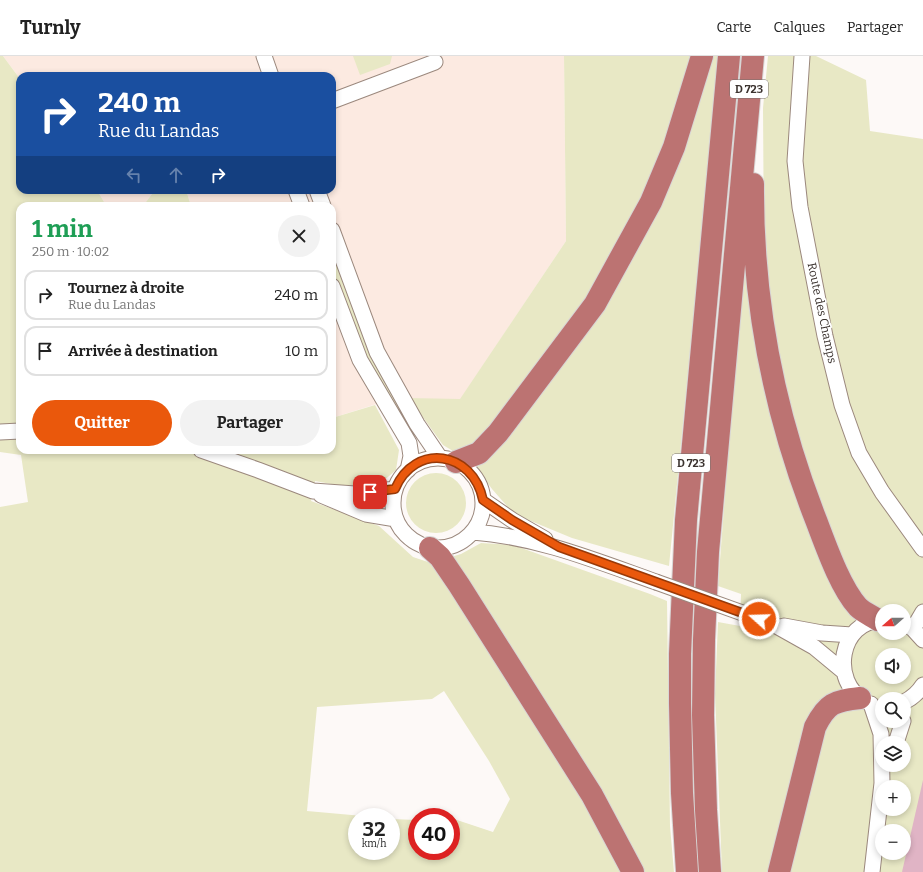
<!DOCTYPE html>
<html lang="fr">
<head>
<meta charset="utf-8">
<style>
  body { margin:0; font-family:Bitter,serif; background:#f2f2f2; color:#222; height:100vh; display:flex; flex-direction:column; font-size:15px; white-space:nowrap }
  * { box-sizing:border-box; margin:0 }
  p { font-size:13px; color:#767676 }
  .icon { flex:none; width:22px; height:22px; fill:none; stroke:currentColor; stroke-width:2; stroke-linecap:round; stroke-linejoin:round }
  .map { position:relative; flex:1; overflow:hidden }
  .drawer { position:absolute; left:16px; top:146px; width:320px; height:252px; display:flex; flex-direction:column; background:#fff; border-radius:12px; box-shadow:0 2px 6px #0003 }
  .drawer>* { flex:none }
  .guide { position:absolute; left:16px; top:16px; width:320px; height:122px; border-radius:12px; box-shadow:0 2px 6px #0003; background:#1a4fa0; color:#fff; overflow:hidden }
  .needle { width:26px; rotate:250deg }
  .fabs { position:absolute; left:875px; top:548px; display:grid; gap:8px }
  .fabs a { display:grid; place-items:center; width:36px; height:36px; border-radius:50%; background:#fff; box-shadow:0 2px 6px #0003; font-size:20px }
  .speed { position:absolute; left:348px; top:752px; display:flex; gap:8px; font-size:20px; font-weight:700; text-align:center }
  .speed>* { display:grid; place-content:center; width:52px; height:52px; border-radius:50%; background:#fff; box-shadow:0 2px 6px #0003; line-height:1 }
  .speed small { font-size:10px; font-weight:400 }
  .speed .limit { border:6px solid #d22; background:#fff; color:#111 }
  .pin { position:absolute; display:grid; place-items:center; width:34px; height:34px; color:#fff; margin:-17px; border-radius:8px; box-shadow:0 2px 6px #0006 }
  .me { position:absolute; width:44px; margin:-22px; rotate:290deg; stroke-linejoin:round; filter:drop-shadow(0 0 3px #0008) }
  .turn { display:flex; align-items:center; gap:14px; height:84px; padding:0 16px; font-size:18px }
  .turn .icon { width:52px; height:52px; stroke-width:2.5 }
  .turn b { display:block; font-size:28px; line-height:34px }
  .lanes { display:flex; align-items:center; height:38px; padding:0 16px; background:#0003; justify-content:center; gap:20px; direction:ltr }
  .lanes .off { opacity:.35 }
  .round { display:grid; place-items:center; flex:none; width:42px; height:42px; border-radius:21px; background:#f2f2f2 }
  .headline { display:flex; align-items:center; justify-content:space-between; height:68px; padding:0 16px }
  h1 { font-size:24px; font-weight:700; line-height:30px; color:#1e9e55 }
  .primary-button { display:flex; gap:8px; margin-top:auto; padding:8px 16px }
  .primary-button a { flex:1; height:46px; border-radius:24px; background:#ea580c; color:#fff; font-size:16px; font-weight:700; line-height:46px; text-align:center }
  .primary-button a+a { background:#f2f2f2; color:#222 }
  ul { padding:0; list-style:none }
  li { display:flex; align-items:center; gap:12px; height:50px; margin:0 8px 6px; padding:0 8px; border:2px solid #e0e0e0; border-radius:12px }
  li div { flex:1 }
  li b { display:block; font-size:15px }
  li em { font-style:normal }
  header { display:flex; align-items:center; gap:24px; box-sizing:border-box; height:56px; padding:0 20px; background:#fff; border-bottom:1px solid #e0e0e0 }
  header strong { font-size:19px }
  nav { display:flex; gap:22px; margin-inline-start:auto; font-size:14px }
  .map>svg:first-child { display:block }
  .built { fill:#fceae1 }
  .green { fill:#e8e8c5; fill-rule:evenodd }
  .water { fill:#e0b4c5 }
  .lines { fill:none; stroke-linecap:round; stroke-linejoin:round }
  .minor-casing { stroke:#9b887d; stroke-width:17 }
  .highway-casing { stroke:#d8d6d5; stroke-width:24 }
  .minor { stroke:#fff; stroke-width:15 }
  .highway { stroke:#bc7372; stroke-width:22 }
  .minor-bridge-casing { stroke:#9b887d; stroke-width:17; stroke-linecap:butt }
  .minor-bridge { stroke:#fff; stroke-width:15 }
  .route-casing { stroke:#983908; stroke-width:10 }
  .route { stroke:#ea580c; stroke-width:7 }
  .labels { text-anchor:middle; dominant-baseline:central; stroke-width:3.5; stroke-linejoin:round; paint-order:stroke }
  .shield { fill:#fff; stroke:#76706d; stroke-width:1 }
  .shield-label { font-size:11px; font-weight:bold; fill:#3b332f }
  .street-label { font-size:12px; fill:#3b332f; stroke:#fff }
</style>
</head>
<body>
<header>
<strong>Turnly</strong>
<nav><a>Carte</a><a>Calques</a><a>Partager</a></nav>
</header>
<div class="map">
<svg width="923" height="816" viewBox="0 0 923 816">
  <rect width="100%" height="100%" fill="#fdf9f7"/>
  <path class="built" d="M 3,0 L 564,0 L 566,185 L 460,344 L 396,342 L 332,362 L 332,150 L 191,150 L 186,134 L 332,134 L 332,20 L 20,20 L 20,23 Z
    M 97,134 L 155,134 L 143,150 L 111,150 L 104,146 Z"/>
  <path class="green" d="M 0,0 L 3,0 L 20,23 L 20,134 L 97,134 L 104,146 L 111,150 L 20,150 L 20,394 L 332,394 L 332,362 L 375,349 L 399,394 L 396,414 L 381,427 L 342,430 L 315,425 L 311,445 L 379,470 L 413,501 L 431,507 L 461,498 L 481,487 L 513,489 L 650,538 L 667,545 L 670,770 L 674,816 L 0,816 L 0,451 L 28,446 L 21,399 L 0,396 ZM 444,635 L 489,705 L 510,743 L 493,776 L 451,762 L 451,795 L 417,795 L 417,764 L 391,763 L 391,795 L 357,795 L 357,761 L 374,761 L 307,755 L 317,651 L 432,643 Z
    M 353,0 L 392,0 L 390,8 L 360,19 Z
    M 564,0 L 719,0 L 669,510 L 572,482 L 514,458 L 492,433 L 473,407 L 443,389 L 409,342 L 460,343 L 566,185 Z
    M 768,0 L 816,0 L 866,24 L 870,75 L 923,83 L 923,816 L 722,816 L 715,638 L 718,566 L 740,570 L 741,538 L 718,530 L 738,270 L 746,197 L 764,197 L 763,52 ZM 882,555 L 904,555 L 904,577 L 882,577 ZM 882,599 L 904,599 L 904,621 L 882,621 ZM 882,643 L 904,643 L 904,665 L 882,665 ZM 882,687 L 904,687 L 904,709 L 882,709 ZM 882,731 L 904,731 L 904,753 L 882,753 ZM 882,775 L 904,775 L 904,797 L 882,797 Z
    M 155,134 L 186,134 L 191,150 L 143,150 Z
    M 332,190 L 418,377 L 410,380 L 364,306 L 332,221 Z
    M406 447a30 30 0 1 1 60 0a30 30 0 1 1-60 0Z"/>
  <path class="water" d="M 923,724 L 923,816 L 902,816 Z"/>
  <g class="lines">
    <defs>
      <path id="minor" d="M 264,0 L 271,20
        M 802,0 L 795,105 L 800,151 L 825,280 L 842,349 L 859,397 L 882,436 L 923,493
        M 332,45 L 435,6
        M 296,134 L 302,150
        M 317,134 L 323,150
        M 332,174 L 377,296 L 417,368 L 440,402
        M 332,230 L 360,304 L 409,387 L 411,400 L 408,414
        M 0,376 L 20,375
        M 201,394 L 258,414 L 313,435 L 355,438 L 395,433
        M393 447a45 45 0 1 1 90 0a45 45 0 1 1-90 0Z
        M 321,439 L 366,458 L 396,463
        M 483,444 L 512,464 L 545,483
        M 473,476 C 538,481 594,504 656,526
        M 904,567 L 913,573 L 923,584
        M 773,568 L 814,591 L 843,615
        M 784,570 L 822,577 L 852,579
        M 913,573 L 923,556
        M 865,645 C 830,626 839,565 882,564
        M 904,646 C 912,642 918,637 923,629
        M 871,648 L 881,678 L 882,727 L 872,816
        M 896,687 L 903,665"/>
      <path id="highway" d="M 753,128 C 752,244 774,357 816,464 C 826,490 840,531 858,551 C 863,556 872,560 878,564
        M 456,406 L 479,397 L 498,377 L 595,248 L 651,146 L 674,91 L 702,0
        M 430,492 L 440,501 L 459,529 L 592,739 L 633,816
        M 687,816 L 682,737 L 680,647 L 680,598 L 686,464 L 729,0
        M 710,816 L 706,754 L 703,659 L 704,584 L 708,496 L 753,0
        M 779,816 L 815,671 C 827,647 834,645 860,642"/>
    </defs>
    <use href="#minor" class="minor-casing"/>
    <use href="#highway" class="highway-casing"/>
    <use href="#minor" class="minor"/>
    <use href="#highway" class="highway"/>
    <defs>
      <path id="minor-bridge" d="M 656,526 L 773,568"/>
    </defs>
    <use href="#minor-bridge" class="minor-bridge-casing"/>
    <use href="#minor-bridge" class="minor-bridge"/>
  </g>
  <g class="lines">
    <defs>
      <path id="route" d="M 370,436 L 395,433 C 415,386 473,395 483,444 L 512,464 L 559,491 L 759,563"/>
    </defs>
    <use href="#route" class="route-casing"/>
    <use href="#route" class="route"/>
  </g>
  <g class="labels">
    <g class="shield">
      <rect x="730" y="24" width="38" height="18" rx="3"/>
      <rect x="672" y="398" width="38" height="18" rx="3"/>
    </g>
    <g class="shield-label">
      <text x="749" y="33">D 723</text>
      <text x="691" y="407">D 723</text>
    </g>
    <g class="street-label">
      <text transform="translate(822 257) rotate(78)">Route des Champs</text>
    </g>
  </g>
</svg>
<div class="fabs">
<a><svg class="needle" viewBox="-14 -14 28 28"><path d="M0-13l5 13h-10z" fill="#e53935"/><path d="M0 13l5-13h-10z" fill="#767676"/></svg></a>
<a><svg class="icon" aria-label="sound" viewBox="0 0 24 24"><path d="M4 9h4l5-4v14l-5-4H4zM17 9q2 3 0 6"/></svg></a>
<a><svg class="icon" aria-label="search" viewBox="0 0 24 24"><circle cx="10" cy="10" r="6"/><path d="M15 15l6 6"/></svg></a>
<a><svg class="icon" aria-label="layers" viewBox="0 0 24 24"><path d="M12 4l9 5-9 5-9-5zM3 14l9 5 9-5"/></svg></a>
<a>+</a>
<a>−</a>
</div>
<div class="speed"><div>32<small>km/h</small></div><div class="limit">40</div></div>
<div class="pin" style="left:370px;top:436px;background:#d93025"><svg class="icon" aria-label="arrive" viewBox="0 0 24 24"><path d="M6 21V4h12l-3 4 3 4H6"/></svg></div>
<svg class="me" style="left:759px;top:563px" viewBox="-20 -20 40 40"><circle r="17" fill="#ea580c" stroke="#fff" stroke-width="3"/><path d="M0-11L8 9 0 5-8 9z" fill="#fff"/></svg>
<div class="guide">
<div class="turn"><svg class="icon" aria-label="right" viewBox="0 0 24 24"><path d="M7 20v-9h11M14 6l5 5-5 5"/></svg><div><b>240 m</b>Rue du Landas</div></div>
<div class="lanes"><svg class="icon off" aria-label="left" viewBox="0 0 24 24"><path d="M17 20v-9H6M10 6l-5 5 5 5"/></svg><svg class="icon off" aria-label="ahead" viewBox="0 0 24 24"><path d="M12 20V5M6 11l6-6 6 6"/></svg><svg class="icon" aria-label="right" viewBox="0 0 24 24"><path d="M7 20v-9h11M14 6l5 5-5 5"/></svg></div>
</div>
<section class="drawer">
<div class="headline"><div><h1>1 min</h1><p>250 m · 10:02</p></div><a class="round"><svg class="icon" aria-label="close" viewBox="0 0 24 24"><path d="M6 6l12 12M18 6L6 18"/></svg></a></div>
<ul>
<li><svg class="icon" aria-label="right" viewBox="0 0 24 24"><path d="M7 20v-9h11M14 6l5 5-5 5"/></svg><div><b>Tournez à droite</b><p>Rue du Landas</p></div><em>240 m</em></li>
<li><svg class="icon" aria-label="arrive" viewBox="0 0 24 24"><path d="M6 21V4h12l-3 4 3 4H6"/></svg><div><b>Arrivée à destination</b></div><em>10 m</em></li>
</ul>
<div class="primary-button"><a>Quitter</a><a>Partager</a></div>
</section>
</div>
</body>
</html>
